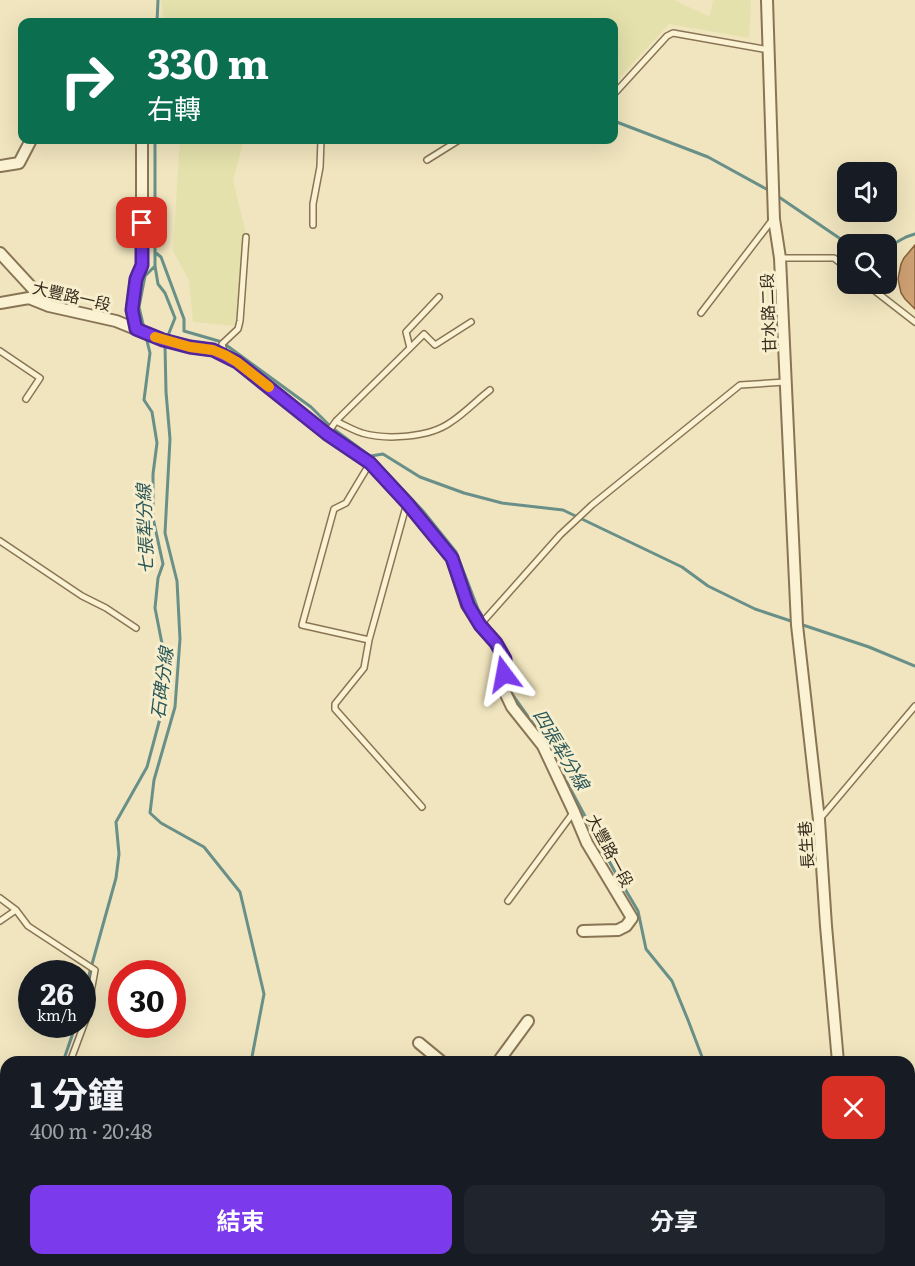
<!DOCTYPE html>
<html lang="zh-TW">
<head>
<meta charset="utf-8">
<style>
  body { margin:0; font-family:Literata,"Noto Sans TC",serif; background:#20242c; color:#f1f3f6; height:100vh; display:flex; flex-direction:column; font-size:22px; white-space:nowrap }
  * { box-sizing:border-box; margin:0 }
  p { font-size:20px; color:#9ea1a6 }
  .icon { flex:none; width:33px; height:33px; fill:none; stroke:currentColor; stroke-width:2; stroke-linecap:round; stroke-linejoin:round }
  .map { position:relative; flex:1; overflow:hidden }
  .details { position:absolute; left:0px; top:1056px; width:915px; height:210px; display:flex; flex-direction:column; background:#171b24; border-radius:18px 18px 0 0; box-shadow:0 6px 24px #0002 }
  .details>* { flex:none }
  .guide { position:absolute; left:18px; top:18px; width:600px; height:126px; border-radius:12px; box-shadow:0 6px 24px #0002; background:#0b6e4f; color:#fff; overflow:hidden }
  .tools { position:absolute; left:837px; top:162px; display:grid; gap:12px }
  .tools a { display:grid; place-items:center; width:60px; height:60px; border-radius:12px; background:#171b24; box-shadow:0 6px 24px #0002; font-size:30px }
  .speed { position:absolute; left:18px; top:960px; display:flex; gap:12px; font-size:30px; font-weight:700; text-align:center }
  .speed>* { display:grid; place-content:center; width:78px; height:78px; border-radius:50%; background:#171b24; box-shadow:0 6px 24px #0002; line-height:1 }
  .speed small { font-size:15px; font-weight:400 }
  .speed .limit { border:9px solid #d22; background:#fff; color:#111 }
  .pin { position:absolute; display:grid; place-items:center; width:51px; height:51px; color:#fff; margin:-26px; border-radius:12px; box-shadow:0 3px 9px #0006 }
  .me { position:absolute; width:66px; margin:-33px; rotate:347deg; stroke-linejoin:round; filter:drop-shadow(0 0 4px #0008) }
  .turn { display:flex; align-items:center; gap:21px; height:126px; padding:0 30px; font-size:27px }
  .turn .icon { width:78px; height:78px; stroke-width:2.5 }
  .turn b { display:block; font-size:42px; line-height:51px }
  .round { display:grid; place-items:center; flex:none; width:63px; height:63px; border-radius:12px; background:#20242c }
  .summary { display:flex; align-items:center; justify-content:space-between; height:102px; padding:0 30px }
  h1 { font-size:36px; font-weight:700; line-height:45px }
  .primary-button { display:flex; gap:12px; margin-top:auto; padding:12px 30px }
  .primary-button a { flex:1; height:69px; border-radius:12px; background:#7c3aed; color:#fff; font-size:24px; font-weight:700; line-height:69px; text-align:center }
  .primary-button a+a { background:#20242c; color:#f1f3f6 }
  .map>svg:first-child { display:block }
  .farmland { fill:#e5e1ac }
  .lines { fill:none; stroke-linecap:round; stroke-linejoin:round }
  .stream { stroke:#698f89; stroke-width:3 }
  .building { fill:#cfa173; stroke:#89613b; stroke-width:1.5 }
  .lane-casing { stroke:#897556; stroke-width:8 }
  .street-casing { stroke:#897556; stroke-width:14 }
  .secondary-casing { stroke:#6a563a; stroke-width:20 }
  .highway-casing { stroke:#56432b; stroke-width:24 }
  .lane { stroke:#faf2d2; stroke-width:5 }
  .street { stroke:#faf2d2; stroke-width:10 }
  .secondary { stroke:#faf2d2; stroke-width:16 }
  .highway { stroke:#e4ad4a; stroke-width:21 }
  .highway-bridge-casing { stroke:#56432b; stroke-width:24; stroke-linecap:butt }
  .highway-bridge { stroke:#e4ad4a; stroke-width:21 }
  .route-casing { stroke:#51269a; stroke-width:15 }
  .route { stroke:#7c3aed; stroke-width:10 }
  .slow { stroke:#f59e0b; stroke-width:10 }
  .labels { text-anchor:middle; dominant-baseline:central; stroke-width:6; stroke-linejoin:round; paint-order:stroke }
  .street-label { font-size:16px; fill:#372b1c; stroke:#f7eece }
  .water-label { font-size:18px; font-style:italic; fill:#2a5758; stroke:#f7eece }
</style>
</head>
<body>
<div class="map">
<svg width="915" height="1266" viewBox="0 0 915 1266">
  <rect width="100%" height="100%" fill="#f0e5be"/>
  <path class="farmland" d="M 161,0 L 674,0 L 710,17 L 713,0 L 751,0 L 749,38 L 669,24 L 614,84 L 614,22 L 164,22 Z
    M 180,140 L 253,140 L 244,140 L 233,180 L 247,238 L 237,326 L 193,322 L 189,280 L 173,251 Z"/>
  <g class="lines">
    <path class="stream" d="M 157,22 L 158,0
      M 614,121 L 708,157 L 770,191
      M 155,140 L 155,266 L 158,284 L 165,293 L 175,318 L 167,338
      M 776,195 L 848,244
      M 886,248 L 906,237 L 915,234
      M 156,253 L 161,257 L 184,319 L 184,331 L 222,342 L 311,407 L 331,427 L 374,459 L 423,511 L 456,552 L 478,609 L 491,630
      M 144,328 L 139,307 L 145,276 L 155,266
      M 165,345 L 166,392 L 170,439 L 165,533 L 177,581 L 180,639 L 175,707 L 154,780 L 150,813 L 161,823 L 204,847 L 240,892 L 264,994 L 251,1062
      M 371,456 L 383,454 L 420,477 L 464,493 L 502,503 L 563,510 L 682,567 L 708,586 L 755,609 L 869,647 L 915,666
      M 508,659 L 510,663 L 510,691 L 539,732
      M 550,751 L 615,872 L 638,911 L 646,949 L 672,981 L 688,1020 L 704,1062
      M 82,1000 L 116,878 L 119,854 L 116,822 L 147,767 L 162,711 L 167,669 L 155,608 L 158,578 L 163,564 L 153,518 L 153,474 L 157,443 L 152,412 L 144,400 L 150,353 L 146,337
      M 63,1062 L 76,1024
      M 275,1260 L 276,1266
      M 4,1266 L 6,1258"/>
  </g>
  <path class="building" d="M 915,245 L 915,309 L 905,299 L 901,293 L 898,279 L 901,264 L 904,258 Z"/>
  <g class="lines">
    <defs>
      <path id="lane" d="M 614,94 L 667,36 L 673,33 L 769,50
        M 427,160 L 459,140
        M 313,225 L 313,204 L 320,167 L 321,140
        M 780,258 L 834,258 L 848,269
        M 866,284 L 915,322
        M 701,313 L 773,219
        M 410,348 L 424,334 L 435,345 L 471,322
        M 0,351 L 40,378 L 26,399
        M 225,355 L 222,344 L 238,329 L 240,321 L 246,237
        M 336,421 C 344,425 353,430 362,433 C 386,440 429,438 451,422 C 465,413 477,400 490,390
        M 327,434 L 336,421 L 410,348 L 406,332 L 439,297
        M 407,503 L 369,640 L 364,668 L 335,704 L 335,709 L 422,807
        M 0,541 L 82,596 L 106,608 L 136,628
        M 480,625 L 560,535 L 592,505 L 740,385 L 785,382
        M 369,640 L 302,625 L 334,509 L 346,503 L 370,463
        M 819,820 L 915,706
        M 0,898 L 16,910 L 28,926 L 95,970 L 86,1019 L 70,1062
        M 508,901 L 573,813
        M 0,921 L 16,910
        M 411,1260 L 416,1266
        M 9,1266 L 11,1260"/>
      <path id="street" d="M 767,0 L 774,219 L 780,258 L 797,625 L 819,820 L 826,926 L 838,1062
        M 0,166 L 19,163 L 31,140
        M 0,253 L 47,304
        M 0,303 L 29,298 L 49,306 L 116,321 L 163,340 L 190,347 L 213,350 L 237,362 L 327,434 L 370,463 L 407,503 L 452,558 L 467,605 L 480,625 L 496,643 L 505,659 L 503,688 L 512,707 L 543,746 L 574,812 L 587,843 L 632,918 L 626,926 L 618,930 L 583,931
        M 136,329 L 132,310 L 136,279 L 142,265 L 142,140
        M 419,1043 L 442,1062
        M 498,1062 L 528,1021
        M 765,1260 L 769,1266
        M 588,1266 L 650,1261 L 701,1262 L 753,1266"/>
      <path id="secondary" d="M 909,1200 L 915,1188
        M 876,1266 L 879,1260"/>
      <path id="highway" d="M 909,1234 L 915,1222
        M 907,1266 L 915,1250"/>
    </defs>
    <use href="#lane" class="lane-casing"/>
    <use href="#street" class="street-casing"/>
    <use href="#secondary" class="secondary-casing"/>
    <use href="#highway" class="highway-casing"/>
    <use href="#lane" class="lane"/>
    <use href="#street" class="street"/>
    <use href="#secondary" class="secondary"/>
    <use href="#highway" class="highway"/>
    <defs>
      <path id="highway-bridge" d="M 894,1266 L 897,1260"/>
    </defs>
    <use href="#highway-bridge" class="highway-bridge-casing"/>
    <use href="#highway-bridge" class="highway-bridge"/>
  </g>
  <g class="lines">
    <defs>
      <path id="route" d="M 142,223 L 142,265 L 136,279 L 132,310 L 136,329 L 163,340 L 190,347 L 213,350 L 237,362 L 327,434 L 370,463 L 407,503 L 452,558 L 468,605 L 480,625 L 496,643 L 505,659 L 504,674"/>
    </defs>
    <use href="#route" class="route-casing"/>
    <use href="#route" class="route"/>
    <path class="slow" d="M 155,337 L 190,347 L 213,350 L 225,355 L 237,362 L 269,387"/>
  </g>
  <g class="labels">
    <g class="street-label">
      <text transform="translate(72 295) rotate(13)">大豐路一段</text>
      <text transform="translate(767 313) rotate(-92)">甘水路二段</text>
      <text transform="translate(805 845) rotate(-94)">長生巷</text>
      <text transform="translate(611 850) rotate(62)">大豐路一段</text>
    </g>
    <g class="water-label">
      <text transform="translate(144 529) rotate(-92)">七張犁分線</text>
      <text transform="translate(161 683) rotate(-83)">石碑分線</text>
      <text transform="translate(562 749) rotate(59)">四張犁分線</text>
    </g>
  </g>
</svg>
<div class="tools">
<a><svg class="icon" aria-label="sound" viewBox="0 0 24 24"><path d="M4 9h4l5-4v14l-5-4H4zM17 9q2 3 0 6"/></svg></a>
<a><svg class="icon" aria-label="search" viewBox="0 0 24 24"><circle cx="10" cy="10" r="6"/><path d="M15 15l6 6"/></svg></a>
</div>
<div class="speed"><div>26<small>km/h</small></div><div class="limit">30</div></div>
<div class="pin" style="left:142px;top:223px;background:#d93025"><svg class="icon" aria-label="arrive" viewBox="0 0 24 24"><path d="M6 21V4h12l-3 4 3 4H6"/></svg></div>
<svg class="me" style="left:504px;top:674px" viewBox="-20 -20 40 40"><path d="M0-17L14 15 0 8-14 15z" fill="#7c3aed" stroke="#fff" stroke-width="4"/></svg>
<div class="guide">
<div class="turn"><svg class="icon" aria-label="right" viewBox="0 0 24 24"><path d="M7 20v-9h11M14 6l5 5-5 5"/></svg><div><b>330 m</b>右轉</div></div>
</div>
<section class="details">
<div class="summary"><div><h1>1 分鐘</h1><p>400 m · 20:48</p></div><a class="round" style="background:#d93025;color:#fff"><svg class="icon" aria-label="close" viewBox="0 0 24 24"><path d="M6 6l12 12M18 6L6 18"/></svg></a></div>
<div class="primary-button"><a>結束</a><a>分享</a></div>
</section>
</div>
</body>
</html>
